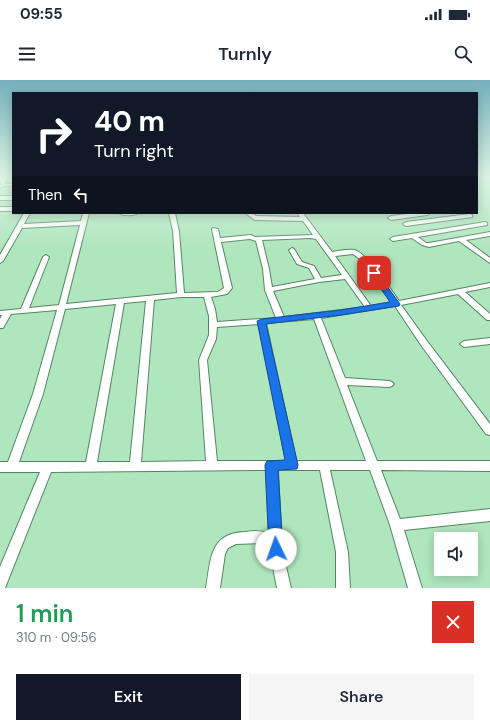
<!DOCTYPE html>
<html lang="en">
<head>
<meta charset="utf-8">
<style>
  body { margin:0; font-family:"DM Sans",sans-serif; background:#f6f6f7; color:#1f2937; height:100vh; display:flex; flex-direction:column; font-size:15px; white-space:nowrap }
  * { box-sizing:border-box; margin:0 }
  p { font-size:13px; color:#747a83 }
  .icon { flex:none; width:22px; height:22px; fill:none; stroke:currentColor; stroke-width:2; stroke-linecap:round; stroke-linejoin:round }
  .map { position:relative; height:508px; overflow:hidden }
  .sheet { display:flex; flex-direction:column; background:#fff; flex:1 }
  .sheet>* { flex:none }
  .top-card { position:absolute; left:12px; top:12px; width:466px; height:122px; border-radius:0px; box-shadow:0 2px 10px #0003; background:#111827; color:#fff; overflow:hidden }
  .fabs { position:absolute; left:434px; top:452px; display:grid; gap:8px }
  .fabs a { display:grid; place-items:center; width:44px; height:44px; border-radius:0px; background:#fff; box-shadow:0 2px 10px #0003; font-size:20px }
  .pin { position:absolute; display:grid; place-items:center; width:34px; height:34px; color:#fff; margin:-17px; border-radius:8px; box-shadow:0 2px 6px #0006 }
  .me { position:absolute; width:44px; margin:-22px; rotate:357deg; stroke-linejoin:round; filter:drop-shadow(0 0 3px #0008) }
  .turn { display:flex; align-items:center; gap:14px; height:84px; padding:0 16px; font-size:18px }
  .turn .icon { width:52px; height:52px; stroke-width:2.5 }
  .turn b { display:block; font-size:28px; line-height:34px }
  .then { display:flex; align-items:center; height:38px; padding:0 16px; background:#0003; gap:8px; font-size:15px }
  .round { display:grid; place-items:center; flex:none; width:42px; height:42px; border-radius:0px; background:#f6f6f7 }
  .overview { display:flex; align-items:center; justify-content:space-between; height:68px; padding:0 16px }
  h1 { font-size:24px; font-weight:600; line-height:30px; color:#1e9e55 }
  .button { display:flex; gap:8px; margin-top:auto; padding:8px 16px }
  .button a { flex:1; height:46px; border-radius:0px; background:#111827; color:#fff; font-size:16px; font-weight:600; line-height:46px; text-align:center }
  .button a+a { background:#f6f6f7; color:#1f2937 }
  .status { display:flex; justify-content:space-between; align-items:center; height:28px; padding:0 20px; background:#fff; direction:ltr }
  .status svg { height:11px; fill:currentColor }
  header { display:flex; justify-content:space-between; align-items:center; height:52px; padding:0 16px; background:#fff; font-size:18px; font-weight:600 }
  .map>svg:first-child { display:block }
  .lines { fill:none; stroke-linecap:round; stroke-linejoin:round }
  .minor-casing { stroke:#538662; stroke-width:2 }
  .minor { fill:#fff; fill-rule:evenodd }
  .route { fill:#1a73e8; stroke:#114b97 }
</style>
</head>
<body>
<div class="status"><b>09:55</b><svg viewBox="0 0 49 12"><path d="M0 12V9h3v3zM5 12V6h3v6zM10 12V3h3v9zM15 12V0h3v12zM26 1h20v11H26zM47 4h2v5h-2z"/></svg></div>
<header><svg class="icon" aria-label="menu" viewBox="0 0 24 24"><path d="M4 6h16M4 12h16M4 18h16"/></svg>Turnly<svg class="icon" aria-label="search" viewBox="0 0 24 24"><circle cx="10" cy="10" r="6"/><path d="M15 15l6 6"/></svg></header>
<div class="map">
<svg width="490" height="508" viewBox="0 0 490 508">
  <rect width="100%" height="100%" fill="#b0e6be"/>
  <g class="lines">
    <defs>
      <path id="minor" d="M 0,98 L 6,100 L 5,104 L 13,104 L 13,106 L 3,106 L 0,108 L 1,101 L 0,101 Z
        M 0,116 L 13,116 L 13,120 L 0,120 Z
        M 0,127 L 13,127 L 13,131 L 0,131 Z
        M 24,133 L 30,133 L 24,144 L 81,141 L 83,133 L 89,133 L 66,224 L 177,213 L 173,151 L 169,133 L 175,133 L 179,151 L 184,213 L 218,212 L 224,208 L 212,149 L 213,148 L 218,149 L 220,158 L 251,155 L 255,157 L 313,155 L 303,141 L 255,140 L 245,133 L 252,133 L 256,136 L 300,137 L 297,133 L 303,133 L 332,172 C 339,171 347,169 354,170 C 365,171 392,211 399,221 L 490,203 L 490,207 L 465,212 L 490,234 L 490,240 L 487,240 L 458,214 L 401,225 L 427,261 L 490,344 L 490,355 L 486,354 L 421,265 L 395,226 L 321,238 L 345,298 L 389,301 L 392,302 L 394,304 L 392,306 L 389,307 L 347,305 L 377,381 L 490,381 L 490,391 L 381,390 L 400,439 L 490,429 L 490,441 L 404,450 L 422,508 L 408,508 L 390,445 L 370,390 L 330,390 L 348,472 L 350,508 L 336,508 L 336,472 L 320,390 L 278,390 L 282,469 L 291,508 L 277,508 L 270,472 L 266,465 L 262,463 L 236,464 L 228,468 L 225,474 L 220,508 L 206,508 C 211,480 209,453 245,452 C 253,451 261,450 269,454 L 267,390 L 51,392 L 5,508 L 0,508 L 0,487 L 40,392 L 0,392 L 0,382 L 8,382 L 33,314 L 57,230 L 11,234 L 3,248 L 0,248 L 0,239 L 2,235 L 0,235 L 0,231 L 21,229 L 43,177 L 46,175 L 49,177 L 29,228 L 59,225 L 80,145 L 22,148 L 3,181 L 0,183 L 0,175 ZM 311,158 L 316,159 L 342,195 L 321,198 L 314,186 L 302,182 L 294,169 L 292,168 L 289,170 L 297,184 L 309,188 L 315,199 L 272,207 L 269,189 L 262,160 ZM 250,159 L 256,161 L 263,189 L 265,210 L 276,238 L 217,242 L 215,229 L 211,217 L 227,214 L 232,208 L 221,162 ZM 353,174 C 368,184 382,207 392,222 L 371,226 L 335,176 ZM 345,199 L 365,227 L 284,237 L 273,211 L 319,202 ZM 181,217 L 204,217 L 209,236 L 209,255 L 199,280 L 206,381 L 141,382 L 154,220 ZM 146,221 L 130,382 L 97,382 L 124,223 ZM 116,224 L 86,382 L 19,382 L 43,314 L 65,229 ZM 314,239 L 366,381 L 296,381 L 266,243 ZM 259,244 L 286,381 L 217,381 L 207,280 L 216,259 L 217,247 Z
        M 119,133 L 138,133 C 134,136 123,136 119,133 Z
        M 415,133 L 430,133 L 427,135 L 391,140 L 388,138 L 391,136 Z
        M 470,134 L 472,135 L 472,137 L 406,146 L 403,144 L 406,142 Z
        M 485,142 L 487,143 L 487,145 L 418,157 L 426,163 L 429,163 L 490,152 L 490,156 L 466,160 L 490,178 L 490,183 L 459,161 L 429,167 L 422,165 L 412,158 L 393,161 L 390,159 L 393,157 Z
        M 490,258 L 490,264 L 464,267 L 460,264 L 464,261 Z"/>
    </defs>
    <use href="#minor" class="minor-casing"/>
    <use href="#minor" class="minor"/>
  </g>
  <linearGradient id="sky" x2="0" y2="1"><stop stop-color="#74b0bc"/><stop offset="0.58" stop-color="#dbf4e2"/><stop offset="1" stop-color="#dbf4e2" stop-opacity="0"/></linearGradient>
  <rect width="490" height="168" fill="url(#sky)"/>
  <path class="route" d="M 371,191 L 376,191 L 400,224 L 399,226 L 341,235 L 266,244 L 298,385 L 297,389 L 278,390 L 283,469 L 281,474 L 276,476 L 271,474 L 269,469 L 265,385 L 267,381 L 285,380 L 257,241 L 262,239 L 341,230 L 390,222 L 370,193 Z"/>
</svg>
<div class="fabs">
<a><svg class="icon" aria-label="sound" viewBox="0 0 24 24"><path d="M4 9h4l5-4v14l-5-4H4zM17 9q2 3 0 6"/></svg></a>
</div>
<div class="pin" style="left:374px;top:193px;background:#d93025"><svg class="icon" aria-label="arrive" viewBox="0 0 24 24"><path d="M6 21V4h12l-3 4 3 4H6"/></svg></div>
<svg class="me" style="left:276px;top:469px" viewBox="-20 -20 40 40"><circle r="19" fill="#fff"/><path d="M0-13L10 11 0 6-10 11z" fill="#1a73e8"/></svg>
<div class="top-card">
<div class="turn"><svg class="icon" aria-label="right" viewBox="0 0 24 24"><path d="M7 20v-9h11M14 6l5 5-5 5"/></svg><div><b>40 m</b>Turn right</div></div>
<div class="then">Then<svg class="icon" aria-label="left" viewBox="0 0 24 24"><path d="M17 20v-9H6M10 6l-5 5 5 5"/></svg></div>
</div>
</div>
<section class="sheet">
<div class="overview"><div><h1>1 min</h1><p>310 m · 09:56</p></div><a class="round" style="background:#d93025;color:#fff"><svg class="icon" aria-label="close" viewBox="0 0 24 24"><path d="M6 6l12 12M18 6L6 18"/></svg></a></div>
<div class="button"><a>Exit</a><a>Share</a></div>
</section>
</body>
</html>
